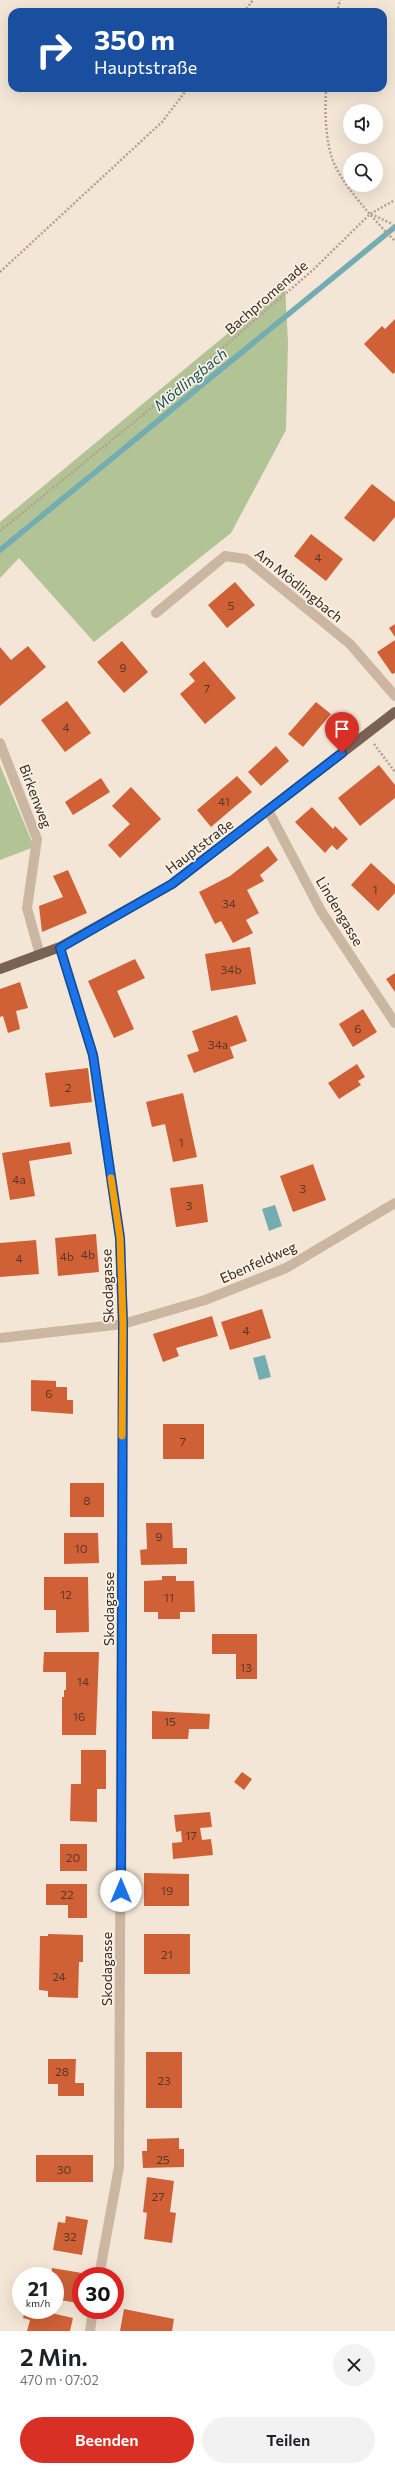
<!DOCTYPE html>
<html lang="de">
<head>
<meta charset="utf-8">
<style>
  body { margin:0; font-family:Commissioner,sans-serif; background:#f2f2f2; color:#202124; height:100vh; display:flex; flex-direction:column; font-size:15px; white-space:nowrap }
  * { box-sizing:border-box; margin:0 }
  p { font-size:13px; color:#757577 }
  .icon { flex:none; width:22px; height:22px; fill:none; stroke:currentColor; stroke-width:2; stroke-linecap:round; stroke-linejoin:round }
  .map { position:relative; height:2331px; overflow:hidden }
  .side { display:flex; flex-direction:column; background:#fff; flex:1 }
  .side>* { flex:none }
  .hud { position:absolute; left:8px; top:8px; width:379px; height:84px; border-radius:12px; box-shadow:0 4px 16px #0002; background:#1a4fa0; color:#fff; overflow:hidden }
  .tools { position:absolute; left:343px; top:104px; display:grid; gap:8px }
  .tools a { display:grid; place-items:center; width:40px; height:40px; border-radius:50%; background:#fff; box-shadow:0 4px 16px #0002; font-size:20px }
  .speed { position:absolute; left:12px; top:2267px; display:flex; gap:8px; font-size:20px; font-weight:700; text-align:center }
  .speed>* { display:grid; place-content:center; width:52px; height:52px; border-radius:50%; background:#fff; box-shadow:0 4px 16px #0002; line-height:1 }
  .speed small { font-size:10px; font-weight:400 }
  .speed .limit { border:6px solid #d22; background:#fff; color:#111 }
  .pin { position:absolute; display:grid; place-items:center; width:34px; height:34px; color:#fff; margin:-41px -17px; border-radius:50% 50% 50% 0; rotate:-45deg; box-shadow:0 0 4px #0007 }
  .pin .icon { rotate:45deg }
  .me { position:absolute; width:44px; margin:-22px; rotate:0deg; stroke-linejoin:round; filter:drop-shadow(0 0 3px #0008) }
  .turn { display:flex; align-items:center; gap:14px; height:84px; padding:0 20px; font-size:18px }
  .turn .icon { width:52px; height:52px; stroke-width:2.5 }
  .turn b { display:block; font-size:28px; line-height:34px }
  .round { display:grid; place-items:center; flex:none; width:42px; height:42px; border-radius:21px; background:#f2f2f2 }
  .overview { display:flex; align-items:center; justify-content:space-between; height:68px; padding:0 20px }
  h1 { font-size:24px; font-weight:600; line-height:30px }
  .action { display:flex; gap:8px; margin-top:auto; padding:8px 20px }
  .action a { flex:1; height:46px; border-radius:24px; background:#d93025; color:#fff; font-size:16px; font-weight:600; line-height:46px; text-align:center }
  .action a+a { background:#f2f2f2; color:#202124 }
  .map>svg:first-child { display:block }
  .green { fill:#b2c396 }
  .water { fill:#73adb2 }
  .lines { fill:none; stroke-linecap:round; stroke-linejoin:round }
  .stream { stroke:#73adb2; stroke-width:5.5 }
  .building { fill:#d06137 }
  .path { stroke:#b7a08c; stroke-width:2.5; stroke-dasharray:2 2; stroke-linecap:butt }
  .street { stroke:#cbb6a2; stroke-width:10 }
  .primary { stroke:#796254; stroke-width:10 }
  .route-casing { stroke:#114b97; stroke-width:10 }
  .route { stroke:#1a73e8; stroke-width:7 }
  .slow { stroke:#f59e0b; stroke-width:7 }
  .labels { text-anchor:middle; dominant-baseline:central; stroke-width:3.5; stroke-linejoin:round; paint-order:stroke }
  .number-label { font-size:12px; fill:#5c382a }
  .street-label { font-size:14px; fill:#352b25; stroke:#faf0e3 }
  .water-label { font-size:15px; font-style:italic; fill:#18535a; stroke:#faf0e3 }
</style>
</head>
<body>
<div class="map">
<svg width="395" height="2331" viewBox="0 0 395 2331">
  <rect width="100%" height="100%" fill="#f3e6d6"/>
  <path class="green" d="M 285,286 L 288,342 L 286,430 L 231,533 L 94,642 L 19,558 L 0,578 L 0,522 Z
    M 0,765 L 34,847 L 0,860 Z"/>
  <path class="water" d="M 275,1205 L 282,1226 L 269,1231 L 262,1209 Z
    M 265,1355 L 271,1377 L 259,1380 L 253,1358 Z"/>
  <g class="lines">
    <path class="stream" d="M 0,550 L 395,227"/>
  </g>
  <path class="building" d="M 395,319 L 395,372 L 393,374 L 364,344 L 382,326 L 385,329 Z
    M 372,484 L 395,502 L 395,517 L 374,542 L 344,518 Z
    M 311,534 L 343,559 L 326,581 L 294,556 Z
    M 235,582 L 255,605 L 227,628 L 208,605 Z
    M 395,624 L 395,637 L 389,628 Z
    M 395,640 L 395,673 L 392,674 L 377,652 Z
    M 122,641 L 148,672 L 124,693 L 97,662 Z
    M 28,646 L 46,667 L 0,706 L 0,647 L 11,660 Z
    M 204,661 L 236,698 L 205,724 L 180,694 L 195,681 L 189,674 Z
    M 67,701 L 91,733 L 65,752 L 41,720 Z
    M 316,702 L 331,714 L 303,747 L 288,734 Z
    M 276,746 L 289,761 L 261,786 L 248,772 Z
    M 379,765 L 395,785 L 395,798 L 360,826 L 338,798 Z
    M 237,776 L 252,792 L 211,827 L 197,810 Z
    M 101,778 L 110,792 L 73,815 L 65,802 Z
    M 131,787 L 161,819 L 120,858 L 108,845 L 130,824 L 112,806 Z
    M 312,807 L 333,829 L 335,826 L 348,839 L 337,850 L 332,845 L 325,853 L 295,822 Z
    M 268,846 L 278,860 L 260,875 L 264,881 L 247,890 L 259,913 L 246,920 L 253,933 L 233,943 L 221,921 L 215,924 L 199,892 L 230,876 Z
    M 371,863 L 395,885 L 395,893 L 378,911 L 351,885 Z
    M 68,870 L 87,913 L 42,932 L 39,906 L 63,897 L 53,876 Z
    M 250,947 L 256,984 L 211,991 L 205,954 Z
    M 135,959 L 145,978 L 117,991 L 134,1029 L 114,1038 L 88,981 Z
    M 395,973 L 395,992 L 386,979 Z
    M 20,982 L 28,1008 L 16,1011 L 20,1029 L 8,1033 L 3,1016 L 0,1017 L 0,989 Z
    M 363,1009 L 377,1032 L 353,1047 L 339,1024 Z
    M 237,1015 L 247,1041 L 230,1047 L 234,1058 L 194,1073 L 187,1055 L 199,1051 L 192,1031 Z
    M 357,1064 L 365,1077 L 358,1081 L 361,1085 L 339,1099 L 328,1083 Z
    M 88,1068 L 92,1102 L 50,1107 L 45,1073 Z
    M 183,1093 L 197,1157 L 173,1162 L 165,1124 L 152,1127 L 146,1102 Z
    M 70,1142 L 72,1154 L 29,1161 L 35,1196 L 10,1200 L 2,1153 Z
    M 313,1164 L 326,1200 L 293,1212 L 280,1176 Z
    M 203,1184 L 208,1222 L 176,1227 L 170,1188 Z
    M 96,1234 L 99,1272 L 58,1276 L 55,1238 Z
    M 36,1240 L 39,1274 L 0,1277 L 0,1243 Z
    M 262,1309 L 271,1338 L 230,1350 L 221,1322 Z
    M 212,1316 L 218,1336 L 176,1348 L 179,1356 L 163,1362 L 153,1334 Z
    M 31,1380 L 56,1381 L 56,1387 L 67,1387 L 67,1400 L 73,1400 L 73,1414 L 31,1411 Z
    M 163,1424 L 204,1424 L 204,1459 L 163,1459 Z
    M 70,1483 L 104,1483 L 104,1517 L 70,1517 Z
    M 146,1523 L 172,1523 L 173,1548 L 187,1548 L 187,1564 L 141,1565 L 140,1550 L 147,1549 Z
    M 64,1533 L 98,1533 L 99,1563 L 64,1564 Z
    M 162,1576 L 176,1576 L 176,1581 L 194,1581 L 195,1612 L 180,1612 L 180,1619 L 158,1619 L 158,1612 L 144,1612 L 144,1581 L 162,1580 Z
    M 44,1577 L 88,1577 L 89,1632 L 56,1633 L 56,1610 L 44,1610 Z
    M 212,1634 L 257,1634 L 257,1679 L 236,1679 L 236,1654 L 212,1654 Z
    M 44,1652 L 99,1652 L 96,1735 L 62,1735 L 62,1697 L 64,1697 L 64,1690 L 66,1690 L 66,1672 L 43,1672 Z
    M 152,1711 L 210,1714 L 209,1729 L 189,1729 L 188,1739 L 152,1739 Z
    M 81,1750 L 106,1750 L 106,1789 L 97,1789 L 97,1822 L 70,1821 L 71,1784 L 81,1784 Z
    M 242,1772 L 252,1779 L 244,1790 L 234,1782 Z
    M 210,1812 L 212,1827 L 200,1828 L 202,1840 L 211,1839 L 213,1855 L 173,1859 L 172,1843 L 182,1842 L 181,1831 L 176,1832 L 174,1815 Z
    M 60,1844 L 87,1844 L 87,1871 L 60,1871 Z
    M 144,1873 L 189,1874 L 189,1906 L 144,1906 Z
    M 46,1884 L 87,1884 L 87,1918 L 68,1918 L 68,1905 L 46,1905 Z
    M 48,1934 L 83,1935 L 83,1962 L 79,1962 L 78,1998 L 48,1997 L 48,1991 L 39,1990 L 40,1936 L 48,1936 Z
    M 144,1934 L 190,1934 L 190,1974 L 144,1974 Z
    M 146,2052 L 182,2052 L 182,2108 L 146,2108 Z
    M 48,2059 L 76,2059 L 75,2083 L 84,2083 L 84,2096 L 58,2096 L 58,2084 L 48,2084 Z
    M 179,2138 L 179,2149 L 184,2149 L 184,2167 L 143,2168 L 142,2151 L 147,2151 L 147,2139 Z
    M 36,2155 L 93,2155 L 93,2182 L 36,2182 Z
    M 147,2177 L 174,2181 L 170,2212 L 176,2213 L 172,2243 L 144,2239 L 147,2213 L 143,2212 Z
    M 66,2216 L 88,2220 L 82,2255 L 53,2250 L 58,2222 L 65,2223 Z
    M 52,2268 L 82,2273 L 77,2303 L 55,2299 L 55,2276 L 51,2276 Z
    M 124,2309 L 174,2319 L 172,2331 L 120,2331 Z
    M 25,2310 L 38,2310 L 73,2318 L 70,2331 L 27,2331 L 30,2320 L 23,2318 Z"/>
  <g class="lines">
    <path class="path" d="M 244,12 L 253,0
      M 337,12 L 340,0
      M 326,88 C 325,111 325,133 331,155 C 338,181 376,222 395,241
      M 371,214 L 390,223 L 395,228
      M 0,272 L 162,122 L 188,88
      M 0,531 L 182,383 L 313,270 L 370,214 L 395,200
      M 374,744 L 395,772"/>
    <path class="street" d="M 156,613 L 225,556 L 246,559 L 350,644 L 395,696
      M 0,743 L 37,839 L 27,908 L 40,955
      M 268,810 L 321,911 L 395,1023
      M 60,947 L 93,1055 L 120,1238 L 123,1324 L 119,2167 L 99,2276
      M 0,1338 L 123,1324 L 205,1300 L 286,1268 L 395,1203
      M 90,2331 L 93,2310"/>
    <path class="primary" d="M 0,969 L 60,947 L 172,884 L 395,712"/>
  </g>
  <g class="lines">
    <defs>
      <path id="route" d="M 121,1891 L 123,1324 L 120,1238 L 93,1055 L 60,948 L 172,884 L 342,753"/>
    </defs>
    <use href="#route" class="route-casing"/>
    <use href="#route" class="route"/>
    <path class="slow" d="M 111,1178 L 120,1238 L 123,1324 L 122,1436"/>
  </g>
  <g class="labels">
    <g class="number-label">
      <text x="318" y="557">4</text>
      <text x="231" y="605">5</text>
      <text x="123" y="667">9</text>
      <text x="207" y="688">7</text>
      <text x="66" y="727">4</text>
      <text x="224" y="801">41</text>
      <text x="375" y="889">1</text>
      <text x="229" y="903">34</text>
      <text x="231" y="969">34b</text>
      <text x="358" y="1028">6</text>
      <text x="218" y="1044">34a</text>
      <text x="68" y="1087">2</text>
      <text x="181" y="1142">1</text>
      <text x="19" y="1179">4a</text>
      <text x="303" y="1188">3</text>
      <text x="189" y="1205">3</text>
      <text x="88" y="1254">4b</text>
      <text x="67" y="1256">4b</text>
      <text x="19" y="1258">4</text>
      <text x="246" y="1330">4</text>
      <text x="49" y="1393">6</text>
      <text x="183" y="1441">7</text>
      <text x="87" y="1500">8</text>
      <text x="159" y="1536">9</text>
      <text x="81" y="1548">10</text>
      <text x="66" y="1594">12</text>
      <text x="169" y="1597">11</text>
      <text x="246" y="1667">13</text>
      <text x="83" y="1681">14</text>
      <text x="79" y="1716">16</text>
      <text x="170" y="1721">15</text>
      <text x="191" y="1835">17</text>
      <text x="73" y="1857">20</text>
      <text x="167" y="1890">19</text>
      <text x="67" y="1894">22</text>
      <text x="167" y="1954">21</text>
      <text x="59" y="1976">24</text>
      <text x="62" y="2071">28</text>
      <text x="164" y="2080">23</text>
      <text x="163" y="2159">25</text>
      <text x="64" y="2169">30</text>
      <text x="158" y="2196">27</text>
      <text x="70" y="2236">32</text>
    </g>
    <g class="street-label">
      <text transform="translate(266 297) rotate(-41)">Bachpromenade</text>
      <text transform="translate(299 585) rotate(39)">Am Mödlingbach</text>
      <text transform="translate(36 796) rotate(69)">Birkenweg</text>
      <text transform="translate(199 846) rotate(-37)">Hauptstraße</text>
      <text transform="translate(340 911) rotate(59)">Lindengasse</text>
      <text transform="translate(258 1262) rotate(-24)">Ebenfeldweg</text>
      <text transform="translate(107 1286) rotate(-92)">Skodagasse</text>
      <text transform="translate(108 1609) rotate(-90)">Skodagasse</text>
      <text transform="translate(106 1969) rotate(-90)">Skodagasse</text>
    </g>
    <g class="water-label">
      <text transform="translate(190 379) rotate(-39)">Mödlingbach</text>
    </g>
  </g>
</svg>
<div class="tools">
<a><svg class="icon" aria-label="sound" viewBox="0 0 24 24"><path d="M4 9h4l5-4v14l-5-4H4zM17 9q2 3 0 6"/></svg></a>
<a><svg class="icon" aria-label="search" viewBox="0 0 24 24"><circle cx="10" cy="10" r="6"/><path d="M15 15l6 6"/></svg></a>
</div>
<div class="speed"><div>21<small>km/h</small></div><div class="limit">30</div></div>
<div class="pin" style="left:342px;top:753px;background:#d93025"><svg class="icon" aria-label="arrive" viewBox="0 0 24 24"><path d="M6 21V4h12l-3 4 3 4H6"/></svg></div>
<svg class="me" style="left:121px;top:1891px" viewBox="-20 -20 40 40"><circle r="19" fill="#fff"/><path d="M0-13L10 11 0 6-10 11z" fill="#1a73e8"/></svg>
<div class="hud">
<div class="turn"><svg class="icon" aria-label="right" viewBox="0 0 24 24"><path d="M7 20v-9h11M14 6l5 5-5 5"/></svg><div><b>350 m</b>Hauptstraße</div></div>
</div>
</div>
<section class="side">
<div class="overview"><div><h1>2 Min.</h1><p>470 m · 07:02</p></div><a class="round"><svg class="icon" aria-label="close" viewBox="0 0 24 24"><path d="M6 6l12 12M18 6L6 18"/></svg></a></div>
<div class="action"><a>Beenden</a><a>Teilen</a></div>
</section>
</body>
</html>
